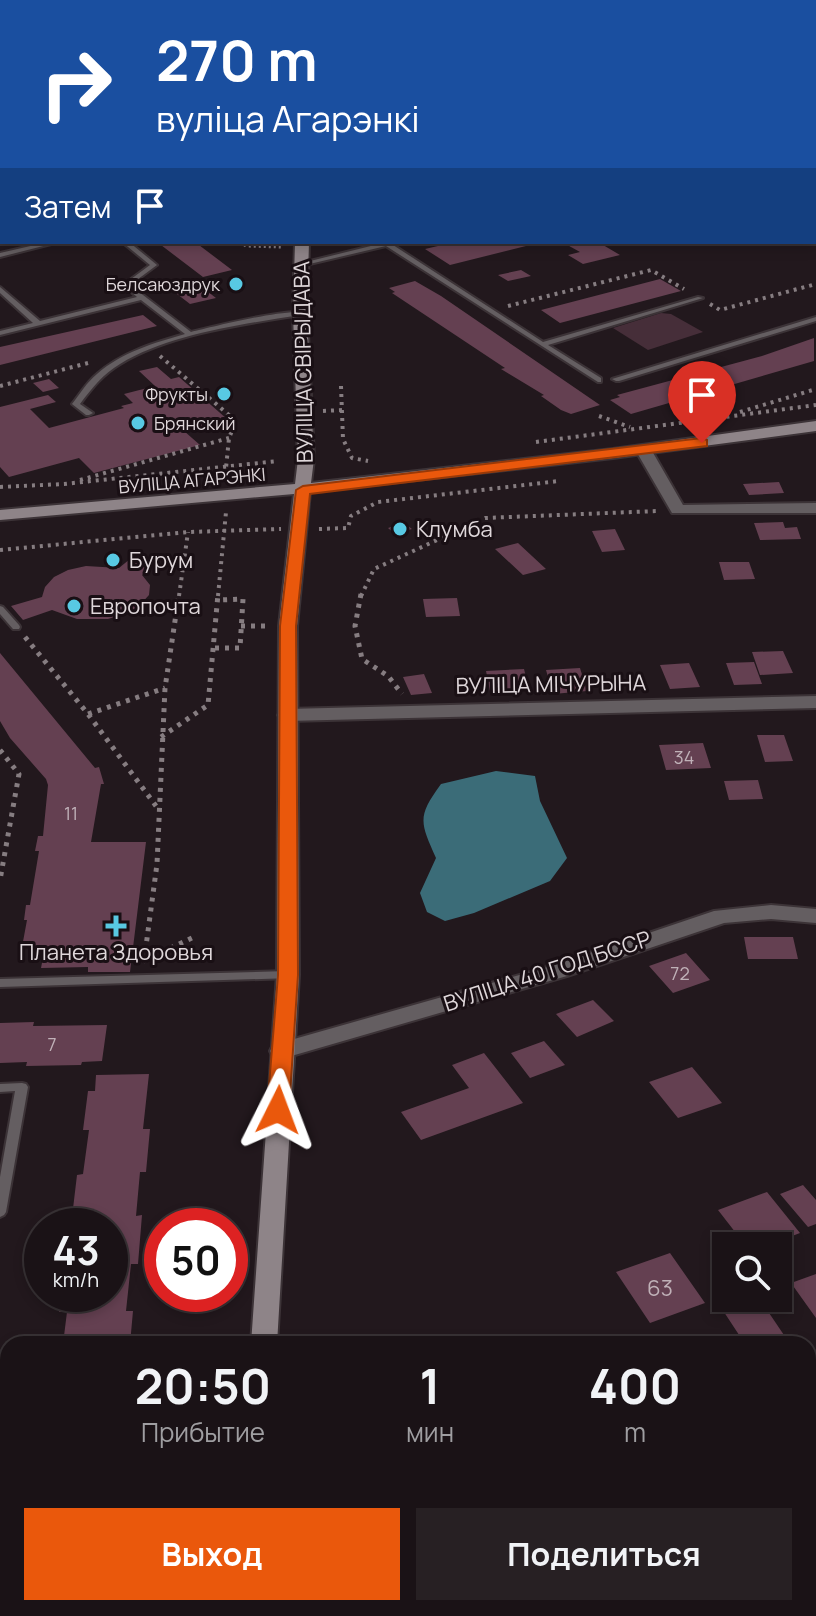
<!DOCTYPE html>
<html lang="ru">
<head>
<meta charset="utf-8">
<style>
  body { margin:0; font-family:Manrope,sans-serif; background:#272023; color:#f1f3f6; height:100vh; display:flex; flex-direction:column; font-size:30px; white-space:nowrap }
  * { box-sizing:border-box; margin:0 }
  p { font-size:26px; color:#9f9ea1 }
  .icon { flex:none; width:44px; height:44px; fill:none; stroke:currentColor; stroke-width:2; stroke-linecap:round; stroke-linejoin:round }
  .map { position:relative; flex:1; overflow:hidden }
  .side { position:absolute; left:0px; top:1336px; width:816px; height:280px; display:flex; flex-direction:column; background:#1a1216; border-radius:24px 24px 0 0; box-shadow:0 4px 12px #0003,0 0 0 2px #383235 }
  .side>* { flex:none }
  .top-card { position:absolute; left:0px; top:0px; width:816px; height:244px; box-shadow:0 4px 12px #0003,0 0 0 2px #383235; background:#1a4fa0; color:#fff; overflow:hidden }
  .fabs { position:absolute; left:712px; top:1232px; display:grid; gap:16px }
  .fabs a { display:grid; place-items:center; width:80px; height:80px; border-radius:0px; background:#1a1216; box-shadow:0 4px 12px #0003,0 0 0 2px #383235; font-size:40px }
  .speed { position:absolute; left:24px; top:1208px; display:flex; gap:16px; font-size:40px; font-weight:700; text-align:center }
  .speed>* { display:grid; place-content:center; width:104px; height:104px; border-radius:50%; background:#1a1216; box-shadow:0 4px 12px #0003,0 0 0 2px #383235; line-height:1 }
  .speed small { font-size:20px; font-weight:400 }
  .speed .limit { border:12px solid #d22; background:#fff; color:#111 }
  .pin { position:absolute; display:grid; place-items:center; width:68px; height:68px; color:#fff; margin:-82px -34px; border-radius:50% 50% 50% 0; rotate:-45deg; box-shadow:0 0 8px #0007 }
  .pin .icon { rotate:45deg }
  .me { position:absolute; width:88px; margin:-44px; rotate:3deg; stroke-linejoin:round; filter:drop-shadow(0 0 6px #0008) }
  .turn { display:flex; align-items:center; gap:28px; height:168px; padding:0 24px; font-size:36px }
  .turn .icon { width:104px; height:104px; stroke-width:2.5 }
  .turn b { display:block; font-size:56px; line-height:68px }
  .then { display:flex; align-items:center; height:76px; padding:0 24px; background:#0003; gap:16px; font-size:30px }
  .eta { display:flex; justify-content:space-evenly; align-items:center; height:136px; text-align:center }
  .eta b { font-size:48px; font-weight:700; line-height:56px }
  .action { display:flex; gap:16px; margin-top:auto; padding:16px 24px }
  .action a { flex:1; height:92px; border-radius:0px; background:#ea580c; color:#fff; font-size:32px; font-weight:700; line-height:92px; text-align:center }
  .action a+a { background:#272023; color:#f1f3f6 }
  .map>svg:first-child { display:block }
  .green { fill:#462e39 }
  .water { fill:#3b6c78 }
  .building { fill:#644051 }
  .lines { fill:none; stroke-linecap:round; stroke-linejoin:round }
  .lane-casing { stroke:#3c3337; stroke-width:4 }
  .street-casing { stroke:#3c3337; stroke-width:4 }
  .secondary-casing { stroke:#3c3337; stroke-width:4 }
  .path-far2 { stroke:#867d81; stroke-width:3; stroke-dasharray:2 3; stroke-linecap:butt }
  .path-far1 { stroke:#867d81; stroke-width:4; stroke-dasharray:3 5; stroke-linecap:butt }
  .path { stroke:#867d81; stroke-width:5; stroke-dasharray:4 6; stroke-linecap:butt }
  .lane { fill:#645e61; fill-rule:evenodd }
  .street { fill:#645e61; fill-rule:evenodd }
  .secondary { fill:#8e8488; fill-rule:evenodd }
  .route { fill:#ea580c; stroke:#983908; stroke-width:2 }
  .poi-dot { fill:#58c9e3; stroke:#190f14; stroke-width:3 }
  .labels { text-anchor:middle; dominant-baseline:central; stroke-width:6; stroke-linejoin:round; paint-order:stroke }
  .far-poi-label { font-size:18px; fill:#dfd7da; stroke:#190f14; text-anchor:end }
  .far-street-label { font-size:18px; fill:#dfd7da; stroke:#190f14 }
  .number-label { font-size:18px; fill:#c0b1b8 }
  .street-label { font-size:22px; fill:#dfd7da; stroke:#190f14 }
  .poi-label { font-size:22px; fill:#dfd7da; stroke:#190f14; text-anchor:start }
  .near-number-label { font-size:22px; fill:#c0b1b8 }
</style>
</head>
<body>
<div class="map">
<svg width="816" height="1616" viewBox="0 0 816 1616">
  <rect width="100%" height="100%" fill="#22181d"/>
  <path class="green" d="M 661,313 L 671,314 L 703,332 L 648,350 L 613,328 Z"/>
  <path class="water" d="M 496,771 L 535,776 L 540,801 L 567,858 L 550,881 L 474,913 L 445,921 L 427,912 L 420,893 L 436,858 C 420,822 417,817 441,784 Z"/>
  <path class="building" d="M 157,242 L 195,242 L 232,270 L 203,277 Z
    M 455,242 L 538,242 L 538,243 L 450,265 L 425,249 Z
    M 562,242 L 598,242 L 620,255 L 583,264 L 568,255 L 580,252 Z
    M 521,270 L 531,276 L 508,281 L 498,275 Z
    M 190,278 L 216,298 L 190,304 L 164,284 Z
    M 660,279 L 681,291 L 560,323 L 541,310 Z
    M 415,281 L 441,296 L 600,405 L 571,414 L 561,410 L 541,396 L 544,395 L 501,369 L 505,368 L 392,293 L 395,292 L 389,288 Z
    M 143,315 L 157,326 L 0,365 L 0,347 Z
    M 814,338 L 814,361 L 631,414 L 610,400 L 620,397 L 617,395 L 762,356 Z
    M 157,367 L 171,379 L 179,377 L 227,419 L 184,431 L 200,445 L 94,473 L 79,458 L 9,477 L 0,467 L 0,407 L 48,395 L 56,402 L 30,409 L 49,428 L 124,408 L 121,406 L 133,403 L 124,394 L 155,386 L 139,371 Z
    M 49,379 L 59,388 L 43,392 L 33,383 Z
    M 779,482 L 784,493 L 749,495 L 743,484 Z
    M 783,522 L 785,528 L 797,527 L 801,539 L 760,540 L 754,523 Z
    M 404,523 L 412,529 L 395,534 L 388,528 Z
    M 615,529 L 625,550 L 602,552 L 592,531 Z
    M 518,543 L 546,569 L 523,575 L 495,549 Z
    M 130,559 L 154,564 L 142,575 L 150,585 L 149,595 L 139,606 L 125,614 L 108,619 L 77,619 L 52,610 L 23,620 L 11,606 L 42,597 L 45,587 L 54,577 L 68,570 L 86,566 L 119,568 Z
    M 719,562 L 749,562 L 755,579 L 724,580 Z
    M 457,598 L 460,616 L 426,617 L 423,599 Z
    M 783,651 L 793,673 L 760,675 L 752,652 Z
    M 0,653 L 95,768 L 99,767 L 104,784 L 101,784 L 91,842 L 146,842 L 130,972 L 88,972 L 88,967 L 41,968 L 45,947 L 22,947 L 27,920 L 24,920 L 26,905 L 30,905 L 39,851 L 35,851 L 38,836 L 43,836 L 48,785 L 46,779 L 10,738 L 0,721 Z
    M 754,662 L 762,684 L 734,685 L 726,663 Z
    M 689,663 L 700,687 L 670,689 L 660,665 Z
    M 580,668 L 587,691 L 553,694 L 546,670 Z
    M 524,669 L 529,689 L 490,691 L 486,671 Z
    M 424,674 L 432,693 L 411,695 L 403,677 Z
    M 757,735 L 784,735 L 793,761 L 765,762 Z
    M 703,743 L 711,768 L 666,770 L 659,745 Z
    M 758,780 L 763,799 L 729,800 L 724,781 Z
    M 744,937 L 793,937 L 798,959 L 748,959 Z
    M 686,953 L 710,980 L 673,993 L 649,966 Z
    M 593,1000 L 614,1021 L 577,1037 L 556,1014 Z
    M 34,1022 L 33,1026 L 107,1025 L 102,1061 L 82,1062 L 81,1065 L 26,1066 L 27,1062 L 0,1063 L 0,1023 Z
    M 544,1041 L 565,1065 L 530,1078 L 511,1053 Z
    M 484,1053 L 523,1103 L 421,1140 L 401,1112 L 469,1088 L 452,1065 Z
    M 692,1067 L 722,1103 L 678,1118 L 649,1082 Z
    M 149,1074 L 143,1129 L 150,1129 L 146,1172 L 140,1172 L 136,1216 L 142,1215 L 138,1264 L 131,1264 L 126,1311 L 133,1311 L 130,1344 L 63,1344 L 67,1312 L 59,1312 L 62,1294 L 110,1294 L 110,1226 L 77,1226 L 78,1217 L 72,1217 L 77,1175 L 83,1174 L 89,1130 L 83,1130 L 88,1091 L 95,1091 L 96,1075 Z
    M 803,1185 L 816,1200 L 816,1224 L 808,1227 L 780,1194 Z
    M 767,1192 L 800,1233 L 766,1246 L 746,1246 L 718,1210 Z
    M 670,1253 L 705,1303 L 650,1323 L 616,1272 Z
    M 816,1274 L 816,1318 L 791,1283 Z
    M 759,1298 L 790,1344 L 745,1344 L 722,1309 Z
    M 813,1500 L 816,1505 L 816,1542 L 808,1545 L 808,1502 Z
    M 23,1608 L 98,1608 L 98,1616 L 22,1616 Z
    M 518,1608 L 592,1608 L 595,1616 L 521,1616 Z"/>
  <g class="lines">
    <defs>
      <path id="lane" d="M 630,0 L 640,0 L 635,2 L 625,2 Z
        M 675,0 L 682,0 L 686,2 L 679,2 Z
        M 814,57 L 816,58 L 816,62 L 814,61 Z
        M 816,140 L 816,144 L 814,145 L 814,141 Z
        M 0,151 L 2,151 L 2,155 L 0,155 Z
        M 0,163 L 2,164 L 2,169 L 0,168 Z
        M 48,242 L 59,242 L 0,257 L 0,253 Z
        M 122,242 L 129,242 L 157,265 L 130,285 L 191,332 C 212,327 287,308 303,313 L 300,315 C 244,324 169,334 120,364 C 103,374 92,388 80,404 L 93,413 L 89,415 L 86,415 L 72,404 C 80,394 87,382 97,374 C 122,352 154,343 185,334 L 141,300 L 0,335 L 0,331 L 33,323 L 0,293 L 0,287 L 40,321 L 137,297 L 123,285 L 150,265 Z
        M 387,242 L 400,242 L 393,245 L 543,342 L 698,297 L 703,298 L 548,345 L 601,378 L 601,382 L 598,382 L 386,246 L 301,266 L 298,264 Z
        M 816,317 L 816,321 L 619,381 L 616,381 L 612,379 Z
        M 0,606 L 3,607 L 19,625 L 20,627 L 19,629 L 13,629 L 0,614 Z
        M 288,971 L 292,972 L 294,975 L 292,978 L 0,987 L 0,979 Z
        M 22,1083 L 26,1084 L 28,1087 L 6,1212 L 4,1215 L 0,1217 L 0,1177 L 15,1091 L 0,1092 L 0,1084 Z"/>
      <path id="street" d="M 328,0 L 359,0 L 327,2 Z
        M 0,18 L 2,18 L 2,24 L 0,24 Z
        M 644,446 L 652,451 L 683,505 L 816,503 L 816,513 L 672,513 L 636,451 Z
        M 816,696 L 816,708 L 287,721 L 278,715 L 287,709 Z
        M 771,905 L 816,909 L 816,923 L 771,919 L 724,923 L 567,976 L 281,1059 L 273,1057 L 270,1051 L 273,1045 L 551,966 L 714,911 Z
        M 816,1370 L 816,1392 L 808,1394 L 808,1372 Z"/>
      <path id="secondary" d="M 306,0 L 316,0 L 316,2 L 306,2 Z
        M 295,242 L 309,242 L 307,313 L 314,459 L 311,483 L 613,449 L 816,421 L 816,431 L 613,458 L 310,492 L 297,626 L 299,975 L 277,1344 L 251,1344 L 277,975 L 279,626 L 294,494 L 0,520 L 0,510 L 295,484 L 298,459 L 293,313 Z
        M 235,1608 L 265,1608 L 265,1616 L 235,1616 Z"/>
    </defs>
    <use href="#lane" class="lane-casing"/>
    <use href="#street" class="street-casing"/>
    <use href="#secondary" class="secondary-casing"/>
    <path class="path-far2" d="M 273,0 L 277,2
      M 781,0 L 786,2
      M 413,2 L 431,0
      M 240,242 L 246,246 L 282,247"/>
    <path class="path-far1" d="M 710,304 L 720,310 L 816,284
      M 508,306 L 651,270 L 684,289
      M 160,356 L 236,421 L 229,438 L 225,478
      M 0,386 L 88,363
      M 341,386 L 343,439 L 352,458 L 368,461
      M 323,411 L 342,410
      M 740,412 L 816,389
      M 599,416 L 630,427
      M 536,442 L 816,405
      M 80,480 L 229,438
      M 0,487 L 64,484 L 278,461
      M 319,529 L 348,528 L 351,516 L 378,502 L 559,481
      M 0,550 L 188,532 L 281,529
      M 179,596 L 188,532
      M 218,596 L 226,512
      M 361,596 L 374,569 L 485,518 L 657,511"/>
    <path class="path" d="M 361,594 L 355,626 L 362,659 L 388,676 L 402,694
      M 241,626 L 268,626
      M 25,637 L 88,714 L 156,806
      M 215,648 L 240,648 L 243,599 L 218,600
      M 88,714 L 165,688
      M 161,737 L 208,705 L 218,594
      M 0,750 L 19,774 L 0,880
      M 143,961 L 196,936
      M 144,961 L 157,864 L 165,688 L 179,594"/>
    <use href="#lane" class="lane"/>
    <use href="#street" class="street"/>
    <use href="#secondary" class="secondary"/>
  </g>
  <path class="route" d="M 702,438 L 707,440 L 707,446 L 310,494 L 296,626 L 298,975 L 289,1110 L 285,1115 L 270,1115 L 267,1110 L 278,975 L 280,626 L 296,490 L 303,486 Z"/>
  <g class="poi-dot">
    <circle cx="236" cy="284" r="8"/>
    <circle cx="224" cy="394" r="8"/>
    <circle cx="138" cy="423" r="8"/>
    <circle cx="400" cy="529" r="8"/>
    <circle cx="113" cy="560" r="8"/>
    <circle cx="74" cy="606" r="8"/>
    <path d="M112 914h8v8h8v8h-8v8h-8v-8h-8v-8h8z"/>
  </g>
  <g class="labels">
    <g class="far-poi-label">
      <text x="220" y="284">Белсаюздрук</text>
      <text x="208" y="394">Фрукты</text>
      <text x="154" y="423" text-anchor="start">Брянский</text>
    </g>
    <g class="far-street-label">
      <text transform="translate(192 480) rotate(-5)">ВУЛІЦА АГАРЭНКІ</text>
    </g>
    <g class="number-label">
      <text x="684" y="757">34</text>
      <text x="71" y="813">11</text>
      <text x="680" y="973">72</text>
      <text x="52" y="1044">7</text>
    </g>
    <g class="street-label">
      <text transform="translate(303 362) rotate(-91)">ВУЛІЦА СВІРЫДАВА</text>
      <text transform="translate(551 684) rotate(-1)">ВУЛІЦА МІЧУРЫНА</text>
      <text transform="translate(547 971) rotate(-18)">ВУЛІЦА 40 ГОД БССР</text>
    </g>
    <g class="poi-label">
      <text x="416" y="529">Клумба</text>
      <text x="129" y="560">Бурум</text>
      <text x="90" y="606">Европочта</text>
      <text x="116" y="952" text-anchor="middle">Планета Здоровья</text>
    </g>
    <g class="near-number-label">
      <text x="660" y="1288">63</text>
    </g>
  </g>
</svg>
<div class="fabs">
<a><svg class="icon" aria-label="search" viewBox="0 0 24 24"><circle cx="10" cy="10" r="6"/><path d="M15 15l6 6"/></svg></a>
</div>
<div class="speed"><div>43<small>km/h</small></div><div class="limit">50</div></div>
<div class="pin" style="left:702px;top:443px;background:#d93025"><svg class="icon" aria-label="arrive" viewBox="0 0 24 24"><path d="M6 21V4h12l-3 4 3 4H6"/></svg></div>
<svg class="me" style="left:278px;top:1110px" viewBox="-20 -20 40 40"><path d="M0-17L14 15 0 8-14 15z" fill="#ea580c" stroke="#fff" stroke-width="4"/></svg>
<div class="top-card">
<div class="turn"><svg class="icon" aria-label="right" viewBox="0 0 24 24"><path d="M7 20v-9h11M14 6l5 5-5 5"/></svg><div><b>270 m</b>вуліца Агарэнкі</div></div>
<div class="then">Затем<svg class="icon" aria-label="arrive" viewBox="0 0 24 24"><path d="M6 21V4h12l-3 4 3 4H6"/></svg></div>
</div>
<section class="side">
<div class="eta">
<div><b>20:50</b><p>Прибытие</p></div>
<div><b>1</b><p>мин</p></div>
<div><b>400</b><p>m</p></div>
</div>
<div class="action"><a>Выход</a><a>Поделиться</a></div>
</section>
</div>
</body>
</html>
